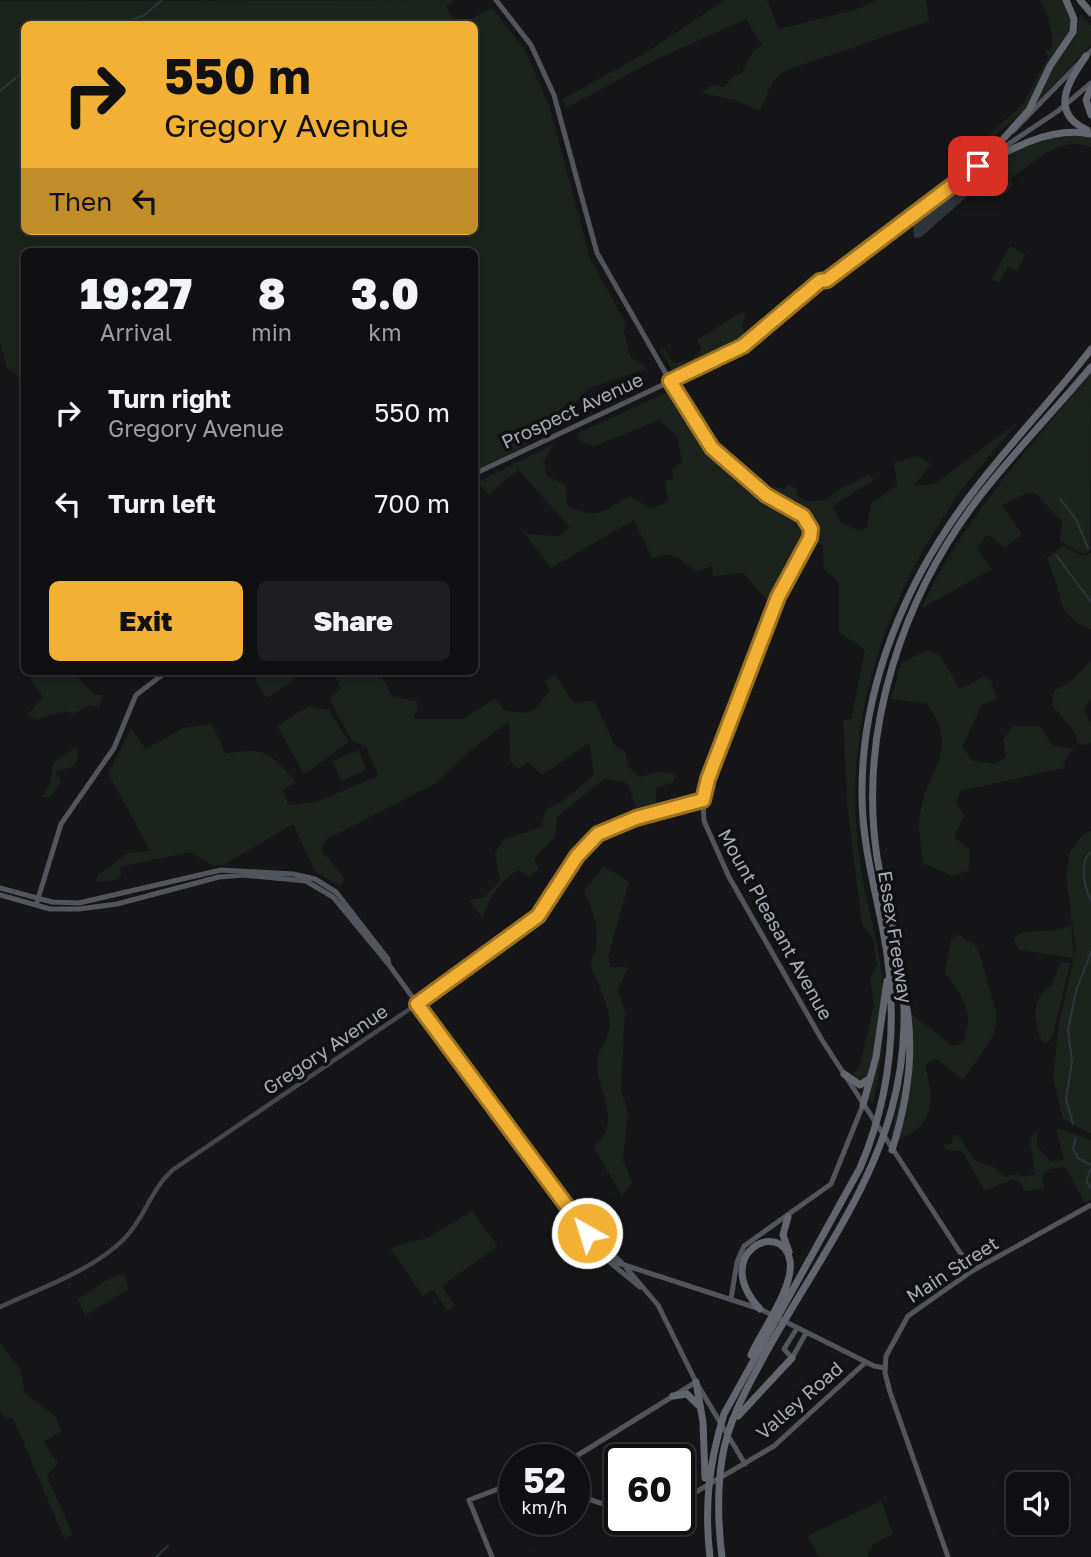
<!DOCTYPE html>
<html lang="en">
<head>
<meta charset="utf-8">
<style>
  body { margin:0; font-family:"Golos Text",sans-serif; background:#1e1e20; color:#f1f3f6; height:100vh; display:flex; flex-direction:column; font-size:26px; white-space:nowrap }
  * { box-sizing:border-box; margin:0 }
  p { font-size:23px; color:#9c9d9f }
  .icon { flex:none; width:38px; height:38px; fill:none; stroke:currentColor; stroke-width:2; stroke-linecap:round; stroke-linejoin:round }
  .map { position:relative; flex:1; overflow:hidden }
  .drawer { position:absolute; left:21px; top:248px; width:457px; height:427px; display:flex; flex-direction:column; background:#101012; border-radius:10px; box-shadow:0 4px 10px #0003,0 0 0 2px #303032 }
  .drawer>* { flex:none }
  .top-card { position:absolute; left:21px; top:21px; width:457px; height:214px; border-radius:10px; box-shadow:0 4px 10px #0003,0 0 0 2px #303032; background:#f2b134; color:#111; overflow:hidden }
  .controls { position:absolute; left:1006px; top:1472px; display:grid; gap:14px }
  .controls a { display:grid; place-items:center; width:63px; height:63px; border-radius:10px; background:#101012; box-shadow:0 4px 10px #0003,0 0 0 2px #303032; font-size:35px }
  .speed { position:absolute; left:499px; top:1444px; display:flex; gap:14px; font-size:35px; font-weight:700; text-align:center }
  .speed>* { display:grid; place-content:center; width:91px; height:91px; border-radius:50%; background:#101012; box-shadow:0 4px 10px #0003,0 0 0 2px #303032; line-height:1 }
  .speed small { font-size:18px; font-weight:400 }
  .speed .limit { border:4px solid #111; border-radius:10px; background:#fff; color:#111 }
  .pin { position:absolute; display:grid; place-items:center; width:60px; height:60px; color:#fff; margin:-30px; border-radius:14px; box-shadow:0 4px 10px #0006 }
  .me { position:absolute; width:77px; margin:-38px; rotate:321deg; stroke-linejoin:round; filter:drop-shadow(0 0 5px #0008) }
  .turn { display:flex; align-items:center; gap:24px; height:147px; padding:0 28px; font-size:32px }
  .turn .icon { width:91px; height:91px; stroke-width:2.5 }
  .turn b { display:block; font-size:49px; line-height:60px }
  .then { display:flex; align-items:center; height:66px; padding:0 28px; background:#0003; gap:14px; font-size:26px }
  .eta { display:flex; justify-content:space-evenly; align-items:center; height:119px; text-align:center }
  .eta b { font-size:42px; font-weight:800; line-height:49px }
  .primary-button { display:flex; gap:14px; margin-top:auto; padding:14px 28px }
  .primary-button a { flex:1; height:80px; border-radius:10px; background:#f2b134; color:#111; font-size:28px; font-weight:800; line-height:80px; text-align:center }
  .primary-button a+a { background:#1e1e20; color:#f1f3f6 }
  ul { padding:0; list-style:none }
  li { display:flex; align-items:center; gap:21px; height:91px; padding:0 28px }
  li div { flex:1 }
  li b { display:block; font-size:26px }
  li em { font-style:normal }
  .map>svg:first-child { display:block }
  .green { fill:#1c231d }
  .water { fill:#2c353c }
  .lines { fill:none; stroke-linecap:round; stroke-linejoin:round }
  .stream { stroke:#2c353c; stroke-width:2 }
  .secondary { stroke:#45474d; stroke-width:4.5 }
  .primary { stroke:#53555c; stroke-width:5 }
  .motorway { stroke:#63666e; stroke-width:7 }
  .route-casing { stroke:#9d7322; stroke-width:18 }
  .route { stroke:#f2b134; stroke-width:12 }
  .labels { text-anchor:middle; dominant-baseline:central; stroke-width:7; stroke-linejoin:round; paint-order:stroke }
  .street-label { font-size:19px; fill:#a8adb8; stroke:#111113 }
</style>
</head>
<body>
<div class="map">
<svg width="1091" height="1557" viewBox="0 0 1091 1557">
  <rect width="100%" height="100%" fill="#161618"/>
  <path class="green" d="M 456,0 L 446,6 L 456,24 L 24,24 L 24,231 L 474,231 L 474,24 L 461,24 L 492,8 L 525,50 L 549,105 L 590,258 L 626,324 L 624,331 L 631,358 L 645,365 L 646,369 L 589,388 L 574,404 L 535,428 L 539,438 L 474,472 L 474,252 L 24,252 L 24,433 L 20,430 C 16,409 33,381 7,368 L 0,343 L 0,1 Z
    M 725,0 L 767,0 L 779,29 L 858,9 L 877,0 L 926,0 L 929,21 L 785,71 L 773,81 L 760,111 L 735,100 L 702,93 L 712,85 L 725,87 L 734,75 L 741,74 L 753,51 L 762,45 L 746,19 L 651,62 L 566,108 L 563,99 L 642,55 Z
    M 1040,0 L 1062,0 L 1072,16 L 1071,33 L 1026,109 L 981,147 L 979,144 L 1023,104 L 1049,56 L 1044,53 L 1052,48 C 1053,31 1048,15 1040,0 Z
    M 1080,14 L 1091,26 L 1091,45 L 1036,104 L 1050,71 L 1075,38 Z
    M 1076,133 L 1091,138 L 1091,147 C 1060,135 1035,162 1011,178 L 1013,184 L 1006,195 L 978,198 L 971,193 L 968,179 C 1000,157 1037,139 1076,133 Z
    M 1010,246 L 1026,255 L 1017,271 L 1008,267 L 999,283 L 991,279 Z
    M 742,312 L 746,317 L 742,325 L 744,335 L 673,371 L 659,347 L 664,348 L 673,363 L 691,360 L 702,350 L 697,340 Z
    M 1091,373 L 1090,550 L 1083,554 L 1060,541 L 1062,522 L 1036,494 L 1029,492 L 1002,505 L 1022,534 L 1005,548 L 987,534 L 977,549 L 992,569 L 921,609 C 962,520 1029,448 1091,373 Z
    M 667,392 C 699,447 740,497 800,524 L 804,530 L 768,601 L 743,573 L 713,576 L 712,566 L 696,572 C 681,559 672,550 652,558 L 634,520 L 551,568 L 525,534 L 559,536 L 570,527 L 518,470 L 489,494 L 477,482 L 554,444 L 543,463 L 547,476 L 566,485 L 567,505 C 596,522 604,510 630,496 L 652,509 L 668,501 L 665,481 L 674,479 L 672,470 L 682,462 L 677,437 L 659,420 L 594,446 L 581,442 L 576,434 Z
    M 1020,420 C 999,446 975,471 956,498 C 881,606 841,732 860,863 C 865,898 876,933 881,968 C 887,1014 882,1059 873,1105 L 853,1073 L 859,1068 L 874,1005 L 870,977 L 877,966 L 873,939 L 862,925 L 848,812 L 843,720 L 851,719 L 865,650 L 839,632 L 839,583 L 824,569 L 823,545 L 817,542 L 820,531 L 817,520 L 809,511 L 773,490 L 746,467 L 769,486 L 785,489 L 787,484 L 798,489 L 796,495 L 806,501 L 827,500 L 836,491 L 868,475 L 875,479 L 833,506 L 841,523 L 861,531 L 867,527 L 871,504 L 897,485 L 894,463 L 919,456 L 931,464 L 913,486 L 935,484 Z
    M 1062,546 L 1084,556 L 1091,553 L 1091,630 C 1050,611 1067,595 1046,559 Z
    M 927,650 L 939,654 L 960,689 L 985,676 L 991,681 L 997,699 L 982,705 L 962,747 L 973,761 L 995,764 L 1006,757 L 1003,739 L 1013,726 L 1040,726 L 1053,746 L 1075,749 L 1067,756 L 1063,768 L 960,791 L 956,802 L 964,816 L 954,837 L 970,850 L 969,870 L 952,876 L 923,863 C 922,848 917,829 920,814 C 928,766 961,749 926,703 L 891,699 L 901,663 Z
    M 1091,661 L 1091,699 L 1084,709 L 1091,727 L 1091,743 L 1082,745 L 1077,742 L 1075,732 L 1052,705 L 1054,691 L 1071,681 Z
    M 40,672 L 72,672 L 95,695 L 103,695 L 99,707 L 88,705 L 74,714 L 65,711 L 36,720 L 27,715 L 43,697 L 30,679 Z
    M 250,672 L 304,672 L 267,698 Z
    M 333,672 L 379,672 L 392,696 L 418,702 L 414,719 L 462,719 L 495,699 L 504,710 C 533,715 533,714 550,690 L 545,681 L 555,674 L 574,703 L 594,700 L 615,746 L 625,752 L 629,767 L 640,777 L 658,771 L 676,774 L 673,782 L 656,788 L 656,803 L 637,809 L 627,783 L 604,779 L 557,817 L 555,837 L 534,858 L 539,869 L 529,877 L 519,870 C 503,876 486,902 483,919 L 469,900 L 483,898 L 500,881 L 495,853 L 504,839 L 542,827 L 545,810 L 563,801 L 594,775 L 589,743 L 542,775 L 528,762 L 518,769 L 510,761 L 509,721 L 471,750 L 436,783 L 327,839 L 321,851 L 345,878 L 341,887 L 315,871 L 293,824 L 225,864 L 213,866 L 191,852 L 128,865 L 120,868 L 121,876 L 115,880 L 97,882 L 97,876 L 128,853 L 150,851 L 108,773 L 131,729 L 146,749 L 183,728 L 212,724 L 226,754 C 264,746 271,753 296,782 L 283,790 L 288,805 L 316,802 L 378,776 L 366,747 L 351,740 L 329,698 L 341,688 Z
    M 309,706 L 329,710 L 349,742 L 306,773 L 303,772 L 277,726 Z
    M 77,747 L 78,758 L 74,766 L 55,772 L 61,782 L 49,798 L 42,796 L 49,786 L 54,762 Z
    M 358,750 L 367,770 L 341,781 L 332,761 Z
    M 1091,831 L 1091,1134 L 1063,1119 L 1053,1078 L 1059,1022 L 1076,949 L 1066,877 L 1070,852 L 1082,836 Z
    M 604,866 L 629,882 L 608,957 L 611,967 L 628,967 L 618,991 L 625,1012 L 621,1090 L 628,1113 L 623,1160 L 632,1183 L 622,1196 L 593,1146 C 625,1124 596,1091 597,1061 C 597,1051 607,1041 609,1031 C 613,1010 597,983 590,964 C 603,939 595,914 584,890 Z
    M 1071,925 L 1074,958 L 1019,950 L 1013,938 C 1029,925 1052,936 1071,925 Z
    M 959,935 L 974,944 L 980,955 L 997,1015 L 994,1035 L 963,1080 L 936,1059 L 925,1064 C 934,1101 936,1125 896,1141 L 891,1133 L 906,1068 L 911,1013 L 952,1046 L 963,1043 C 976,1010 962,999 945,972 L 951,939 Z
    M 1061,961 L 1070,964 L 1053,1035 L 1049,1042 L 1043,1043 C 1033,1023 1030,998 1051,986 Z
    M 1061,1129 L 1091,1140 L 1091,1199 L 1085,1204 L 1065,1167 L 1049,1169 L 1042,1176 L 1044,1189 L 1025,1191 L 1020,1182 L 1013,1179 L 985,1191 L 962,1151 L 948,1150 L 942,1145 L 952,1144 L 953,1135 L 958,1136 L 976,1161 L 994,1167 L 1006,1177 L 1017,1174 L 1025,1177 L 1035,1174 L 1030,1138 L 1037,1132 L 1037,1146 L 1051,1162 L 1064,1160 L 1056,1130 Z
    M 472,1211 L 498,1246 L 442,1286 L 455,1306 L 447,1311 L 434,1290 L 423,1296 L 390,1248 L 429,1237 Z
    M 124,1274 L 129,1289 L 85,1316 L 78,1299 L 110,1278 Z
    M 0,1342 L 20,1369 L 25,1393 L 56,1417 L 62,1431 L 44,1442 L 58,1463 L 47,1476 L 73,1535 L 64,1538 L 13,1418 L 6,1419 L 0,1411 Z
    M 881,1501 L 893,1534 L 872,1545 L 873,1548 L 867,1552 L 869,1557 L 820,1557 L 807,1536 Z"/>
  <path class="water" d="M 968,179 L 971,193 L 921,237 L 914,238 L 913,224 Z"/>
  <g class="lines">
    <path class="stream" d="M 118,24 L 143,16 L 162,0
      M 0,91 L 24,71
      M 1060,499 L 1076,519 L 1088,548
      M 1056,555 L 1091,602
      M 1091,852 C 1078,862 1085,888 1091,901
      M 1073,1124 L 1066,1099 L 1072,1062 L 1068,1030 L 1076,991 L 1091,952
      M 1076,1138 L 1073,1148 L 1078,1158 L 1091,1165
      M 1091,1169 L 1086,1181 L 1091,1189
      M 156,1557 L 168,1546"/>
    <path class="secondary" d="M 0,1307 C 40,1288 92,1271 124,1239 C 146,1217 150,1189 174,1169 L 417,1004 L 538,916 L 577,856 L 598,834 L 636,818 L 703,800"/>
    <path class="primary" d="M 496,0 L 531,45 L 554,95 L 597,253 L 698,430 L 725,460 L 775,502 L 803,516 L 810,526 L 810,538 L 778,597 L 708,779 L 703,800 L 704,821 L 729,877 L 822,1040 L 972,1271
      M 1013,131 L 1091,51
      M 986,159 L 1058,111 L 1091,83
      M 820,281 L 827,280 L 967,173
      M 474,474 L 743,347 L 824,274 L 1005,137
      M 0,888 L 52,902 L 79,903 L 221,870 L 293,874 L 315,879 L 336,892 L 388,959 L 389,965
      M 0,895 L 50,909 L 79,909 L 117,904 L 219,877 L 244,875 L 306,881 L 333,897 L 389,965 L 571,1214 L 623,1264 L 658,1305 L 696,1382 L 745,1464
      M 37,902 L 61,824 L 114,748 L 136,695 L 166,672
      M 587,1233 L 599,1250 L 615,1262 L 760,1309 L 874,1366 L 885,1368
      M 962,1255 L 985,1264
      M 607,1260 L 640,1287
      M 731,1299 L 737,1262 L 744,1246 L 831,1184 L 863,1105
      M 797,1328 L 784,1349 L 792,1358 L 806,1333
      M 570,1460 L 696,1382
      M 574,1481 L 591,1500 L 620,1509
      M 679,1502 L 774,1446 L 866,1362
      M 492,1557 L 469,1500 L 514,1483
      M 948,1557 L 890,1392 L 885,1373 L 886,1356 L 908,1316 L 972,1271 L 1091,1205"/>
    <path class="motorway" d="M 1080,0 L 1091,13
      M 1086,56 C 1069,81 1048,112 1087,130
      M 1091,88 L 1086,100 L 1091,115
      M 1004,138 L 1029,110 L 1050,66 L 1073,32 L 1074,19 L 1066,0
      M 966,174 C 1003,153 1048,125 1091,134
      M 844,1074 L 860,1085 L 869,1079
      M 863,1105 L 876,1057 L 887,981
      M 892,1150 C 907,1103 915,1052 906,1003
      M 788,1217 L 783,1235 L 789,1252
      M 751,1355 C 762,1330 794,1288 790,1261 C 782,1217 709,1254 760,1309
      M 696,1382 L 703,1422 L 705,1478
      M 673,1396 L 687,1394 L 698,1405
      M 738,1416 L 792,1358
      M 710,1557 C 704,1506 709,1463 724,1414 L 860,1168 C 893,1091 899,1013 883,930 C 874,885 862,841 862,795 C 861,685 907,578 973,492 C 1010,443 1054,398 1091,349
      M 722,1557 C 718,1525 717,1492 722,1459 C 728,1420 748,1386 767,1351 C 810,1273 869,1195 892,1108 C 906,1057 908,998 897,946 C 891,916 882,887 877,857 C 858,729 903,596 980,496 C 1015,451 1055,410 1091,367"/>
  </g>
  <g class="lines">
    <defs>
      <path id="route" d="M 587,1233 L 417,1004 L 538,916 L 577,856 L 598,834 L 636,818 L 703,800 L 708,779 L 778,597 L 810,538 L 811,529 L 803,516 L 766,495 L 712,448 L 670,381 L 743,346 L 820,281 L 827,280 L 978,166"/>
    </defs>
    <use href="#route" class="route-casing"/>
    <use href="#route" class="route"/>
  </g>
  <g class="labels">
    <g class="street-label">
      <text transform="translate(572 410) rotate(-25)">Prospect Avenue</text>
      <text transform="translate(776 924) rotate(61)">Mount Pleasant Avenue</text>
      <text transform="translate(896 937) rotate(81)">Essex Freeway</text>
      <text transform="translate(325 1049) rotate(-34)">Gregory Avenue</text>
      <text transform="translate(952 1269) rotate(-33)">Main Street</text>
      <text transform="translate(799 1400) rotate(-41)">Valley Road</text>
    </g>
  </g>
</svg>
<div class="controls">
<a><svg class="icon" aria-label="sound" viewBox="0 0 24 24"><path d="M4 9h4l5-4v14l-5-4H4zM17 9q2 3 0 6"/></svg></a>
</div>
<div class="speed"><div>52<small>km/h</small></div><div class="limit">60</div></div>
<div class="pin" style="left:978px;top:166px;background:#d93025"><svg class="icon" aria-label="arrive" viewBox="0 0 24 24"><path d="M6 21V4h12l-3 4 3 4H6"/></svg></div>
<svg class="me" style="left:587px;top:1233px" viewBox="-20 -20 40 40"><circle r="17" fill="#f2b134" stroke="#fff" stroke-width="3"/><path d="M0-11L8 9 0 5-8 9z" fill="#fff"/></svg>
<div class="top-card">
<div class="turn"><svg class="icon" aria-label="right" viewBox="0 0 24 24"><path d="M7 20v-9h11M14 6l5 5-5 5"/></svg><div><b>550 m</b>Gregory Avenue</div></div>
<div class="then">Then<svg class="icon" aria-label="left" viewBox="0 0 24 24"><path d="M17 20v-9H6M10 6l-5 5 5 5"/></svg></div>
</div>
<section class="drawer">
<div class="eta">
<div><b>19:27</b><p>Arrival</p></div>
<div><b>8</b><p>min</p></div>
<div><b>3.0</b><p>km</p></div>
</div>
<ul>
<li><svg class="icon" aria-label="right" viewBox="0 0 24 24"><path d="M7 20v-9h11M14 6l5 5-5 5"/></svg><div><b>Turn right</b><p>Gregory Avenue</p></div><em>550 m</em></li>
<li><svg class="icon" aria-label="left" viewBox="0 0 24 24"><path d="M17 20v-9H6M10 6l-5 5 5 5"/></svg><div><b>Turn left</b></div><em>700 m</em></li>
</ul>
<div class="primary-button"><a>Exit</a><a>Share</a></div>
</section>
</div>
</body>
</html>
